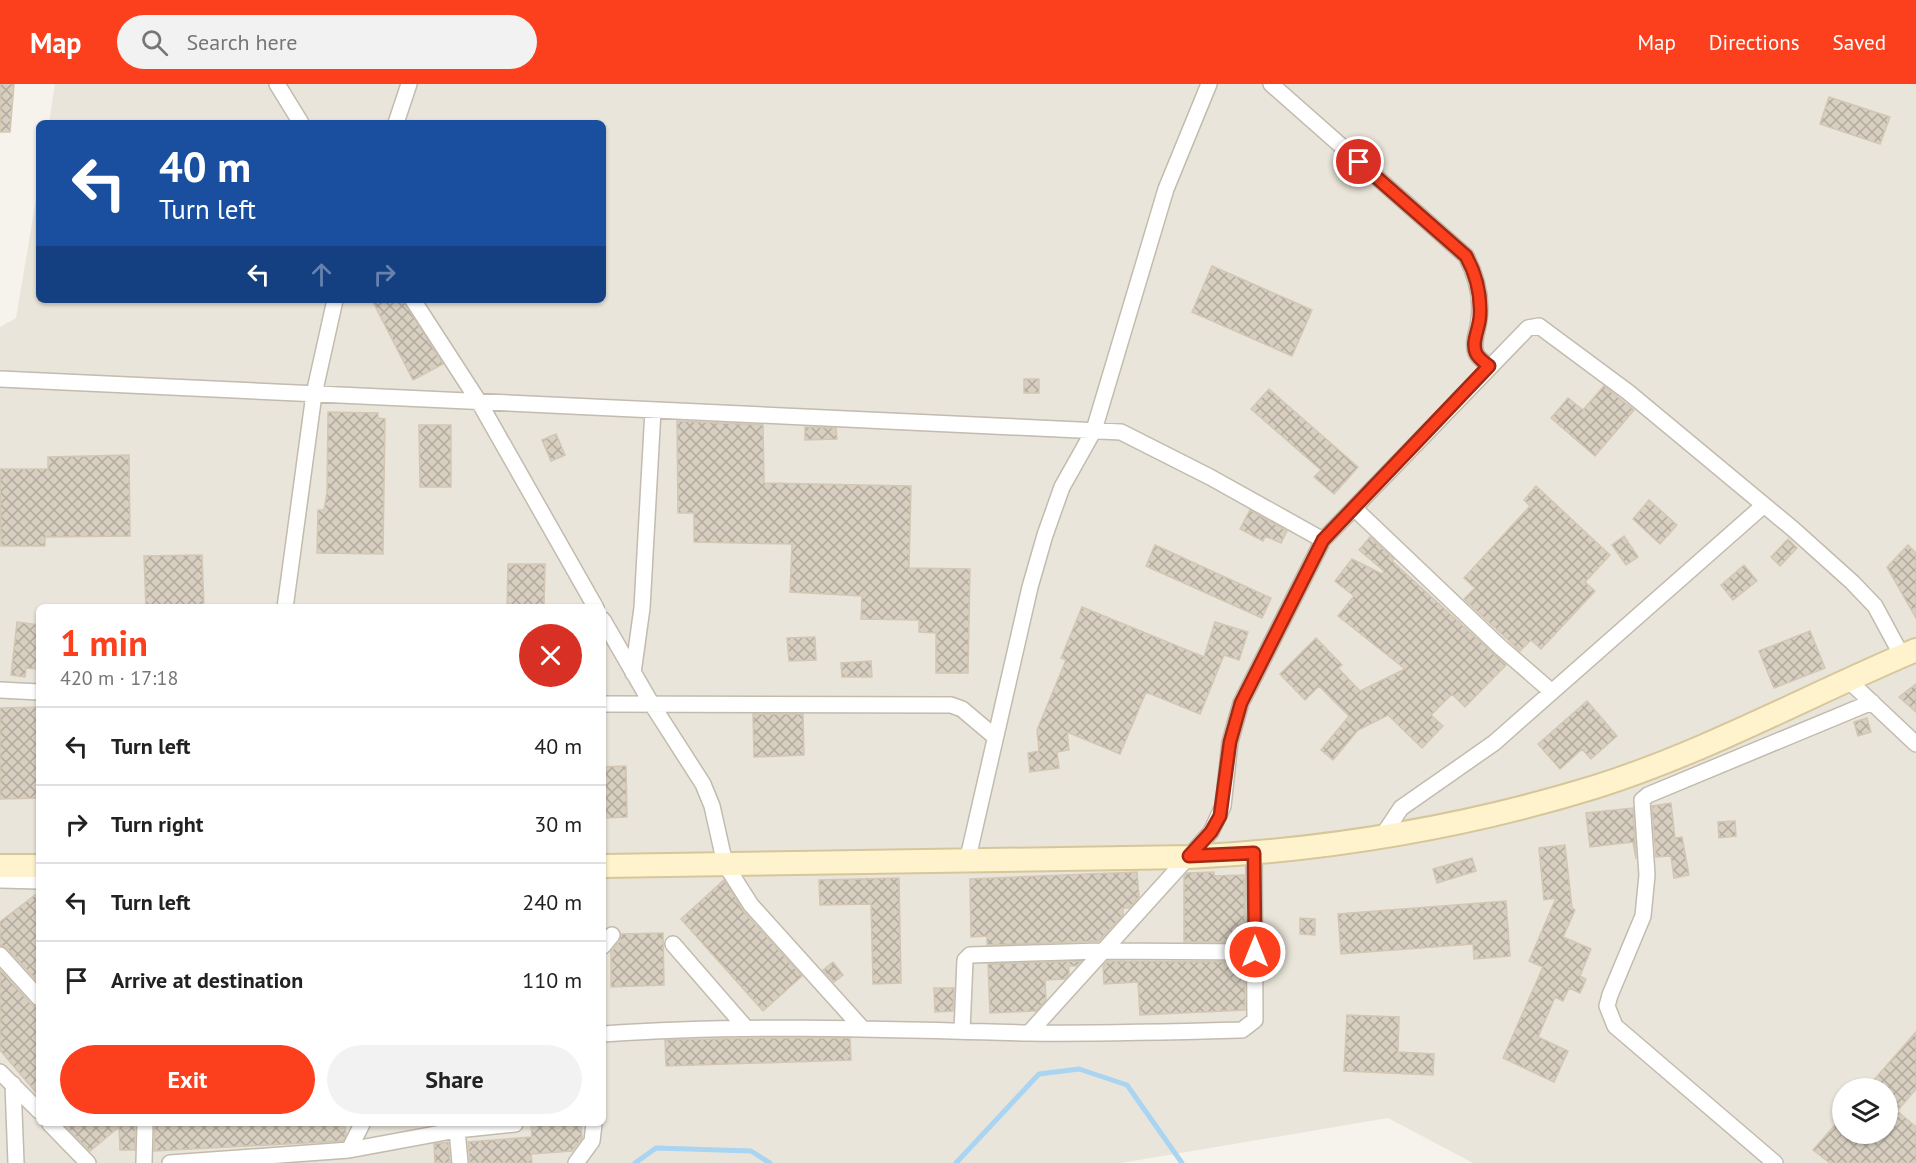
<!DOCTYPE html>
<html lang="en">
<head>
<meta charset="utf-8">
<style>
  body { margin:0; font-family:"PT Sans",sans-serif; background:#f2f2f2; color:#222; height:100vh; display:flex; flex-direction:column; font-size:22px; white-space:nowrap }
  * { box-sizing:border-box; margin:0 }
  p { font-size:20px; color:#767676 }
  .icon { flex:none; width:33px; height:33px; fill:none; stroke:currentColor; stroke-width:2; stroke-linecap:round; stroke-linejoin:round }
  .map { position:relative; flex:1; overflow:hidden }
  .panel { position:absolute; left:36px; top:520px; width:570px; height:522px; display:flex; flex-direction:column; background:#fff; border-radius:9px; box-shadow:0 2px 4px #0004 }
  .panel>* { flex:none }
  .banner { position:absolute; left:36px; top:36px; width:570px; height:183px; border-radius:9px; box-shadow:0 2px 4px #0004; background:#1a4fa0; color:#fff; overflow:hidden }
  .controls { position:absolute; left:1832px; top:994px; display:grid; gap:12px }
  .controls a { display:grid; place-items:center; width:66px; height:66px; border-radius:50%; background:#fff; box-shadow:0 2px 4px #0004; font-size:30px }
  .pin { position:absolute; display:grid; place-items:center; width:51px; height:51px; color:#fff; margin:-26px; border:3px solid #fff; border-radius:50%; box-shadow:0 2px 6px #0007 }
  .me { position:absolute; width:66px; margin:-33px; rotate:0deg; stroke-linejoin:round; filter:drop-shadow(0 0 4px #0008) }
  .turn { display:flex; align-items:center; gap:21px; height:126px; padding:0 24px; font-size:27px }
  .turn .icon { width:78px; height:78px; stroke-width:2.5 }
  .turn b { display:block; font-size:42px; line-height:51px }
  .lanes { display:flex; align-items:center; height:57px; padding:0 24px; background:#0003; justify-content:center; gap:30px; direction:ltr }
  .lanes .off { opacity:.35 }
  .round { display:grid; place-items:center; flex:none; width:63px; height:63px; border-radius:32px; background:#f2f2f2 }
  .headline { display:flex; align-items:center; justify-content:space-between; height:102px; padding:0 24px }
  h1 { font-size:36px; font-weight:600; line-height:45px; color:#fc3f1d }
  .button { display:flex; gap:12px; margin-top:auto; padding:12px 24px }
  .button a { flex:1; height:69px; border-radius:36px; background:#fc3f1d; color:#fff; font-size:24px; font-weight:600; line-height:69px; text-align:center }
  .button a+a { background:#f2f2f2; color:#222 }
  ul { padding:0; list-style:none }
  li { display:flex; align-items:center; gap:18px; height:78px; padding:0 24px; border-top:2px solid #e0e0e0 }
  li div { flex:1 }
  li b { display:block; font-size:22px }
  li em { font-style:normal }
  header { display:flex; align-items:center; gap:36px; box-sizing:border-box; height:84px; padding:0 30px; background:#fc3f1d; color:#fff }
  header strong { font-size:28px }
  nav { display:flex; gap:33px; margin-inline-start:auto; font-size:21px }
  .search { width:420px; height:54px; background:#f2f2f2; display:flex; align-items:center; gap:15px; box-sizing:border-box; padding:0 21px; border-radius:33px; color:#767676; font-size:22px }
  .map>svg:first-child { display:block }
  .residential { fill:#eae5da; fill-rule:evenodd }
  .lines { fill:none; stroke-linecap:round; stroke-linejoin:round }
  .stream { stroke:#a9d4f2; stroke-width:5 }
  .building { fill:url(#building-cross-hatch); stroke:#d3c7b4; stroke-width:1.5 }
  .minor-casing { stroke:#c2bbae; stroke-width:18 }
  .secondary-casing { stroke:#d6c79b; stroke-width:26 }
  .minor { stroke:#fff; stroke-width:15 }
  .secondary { stroke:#fff3cd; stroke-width:22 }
  .route-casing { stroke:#a42913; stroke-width:15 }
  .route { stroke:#fc3f1d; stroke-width:10 }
</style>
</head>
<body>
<header>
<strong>Map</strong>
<div class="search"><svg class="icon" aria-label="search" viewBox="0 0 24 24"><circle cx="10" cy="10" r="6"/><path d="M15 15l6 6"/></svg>Search here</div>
<nav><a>Map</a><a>Directions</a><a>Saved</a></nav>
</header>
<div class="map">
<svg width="1916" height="1079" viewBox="0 0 1916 1079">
  <defs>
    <pattern id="building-cross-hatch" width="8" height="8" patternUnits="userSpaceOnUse" patternTransform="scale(1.5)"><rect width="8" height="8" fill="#d8cfc1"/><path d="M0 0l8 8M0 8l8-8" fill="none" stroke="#b1aa9e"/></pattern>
  </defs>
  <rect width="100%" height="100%" fill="#f6f3ec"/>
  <path class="residential" d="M 55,0 L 1916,0 L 1916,1079 L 1473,1079 L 1388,1034 L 1121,1079 L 0,1079 L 0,243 L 16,234 L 39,98 L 39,216 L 603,216 L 603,39 L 49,39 ZM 39,524 L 603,524 L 603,1040 L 39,1040 ZM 1842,1005 L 1887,1005 L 1887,1050 L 1842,1050 Z"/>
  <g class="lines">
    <path class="stream" d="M 635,1079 L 656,1064 L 751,1067 L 770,1079
      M 956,1079 L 1039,990 L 1079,985 L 1127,1001 L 1182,1079"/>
  </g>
  <path class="building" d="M 0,0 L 14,0 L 10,48 L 0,48 Z
    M 1829,13 L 1890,33 L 1880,60 L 1820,40 Z
    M 1212,182 L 1312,226 L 1292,272 L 1192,228 Z
    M 372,216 L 403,216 L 443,280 L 413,296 Z
    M 1024,295 L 1039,295 L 1039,309 L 1024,309 Z
    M 1604,302 L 1634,326 L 1595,372 L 1551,334 L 1568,314 L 1583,326 Z
    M 1269,305 L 1358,383 L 1334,410 L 1314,393 L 1321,386 L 1251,325 Z
    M 328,328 L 378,329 L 378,334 L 385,335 L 383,470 L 317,469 L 318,426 L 324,426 L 327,409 Z
    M 677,337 L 763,341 L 764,399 L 911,402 L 909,484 L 970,485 L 968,589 L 936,589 L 936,549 L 919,548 L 919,536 L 861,535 L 862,512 L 790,508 L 792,460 L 694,458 L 694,429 L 678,429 Z
    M 419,341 L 451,341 L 451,403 L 420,403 Z
    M 805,343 L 836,344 L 837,355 L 805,356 Z
    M 556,350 L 565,371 L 551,377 L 542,356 Z
    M 129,371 L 130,452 L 45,453 L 45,462 L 1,462 L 0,385 L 48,385 L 48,373 Z
    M 1536,402 L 1610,471 L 1585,498 L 1595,507 L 1541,565 L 1531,556 L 1520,567 L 1464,515 L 1475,504 L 1464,494 L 1530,422 L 1524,416 Z
    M 1649,416 L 1677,441 L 1660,460 L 1633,435 Z
    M 1250,426 L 1287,447 L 1281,459 L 1265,452 L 1263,457 L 1240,445 Z
    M 1624,452 L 1638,473 L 1626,481 L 1612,461 Z
    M 1370,453 L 1394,475 L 1392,477 L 1506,581 L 1465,623 L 1452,610 L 1431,631 L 1443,642 L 1422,664 L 1388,631 L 1358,646 L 1333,676 L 1321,666 L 1349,632 L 1319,602 L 1305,616 L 1280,590 L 1316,554 L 1342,581 L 1338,584 L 1360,607 L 1405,585 L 1338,532 L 1354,512 L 1335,497 L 1352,475 L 1382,490 L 1384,487 L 1359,466 Z
    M 1788,455 L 1797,464 L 1780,482 L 1771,473 Z
    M 1155,461 L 1271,514 L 1262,534 L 1146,482 Z
    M 1908,461 L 1916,469 L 1916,534 L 1887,483 Z
    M 202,471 L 204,524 L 146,524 L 144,472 Z
    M 508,480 L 545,480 L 544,524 L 507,524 Z
    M 1744,481 L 1757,497 L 1733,516 L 1721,501 Z
    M 1082,523 L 1204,573 L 1215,538 L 1248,548 L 1239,576 L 1224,571 L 1200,630 L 1146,608 L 1120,670 L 1067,648 L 1069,666 L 1057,668 L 1059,684 L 1030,688 L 1028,669 L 1039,667 L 1037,646 L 1066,576 L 1061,574 Z
    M 17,538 L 39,541 L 37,585 L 26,584 L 25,593 L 11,591 Z
    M 1810,547 L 1825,584 L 1774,604 L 1759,567 Z
    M 815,553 L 816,576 L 789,577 L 787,554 Z
    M 871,577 L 872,593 L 842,593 L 841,579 Z
    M 1916,600 L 1916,628 L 1899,613 Z
    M 1587,617 L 1617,652 L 1591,675 L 1582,665 L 1560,685 L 1538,660 Z
    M 39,623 L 39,714 L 0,715 L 0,624 Z
    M 753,630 L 803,630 L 804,671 L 754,673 Z
    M 1867,634 L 1871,648 L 1858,652 L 1854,638 Z
    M 626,682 L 627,733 L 603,734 L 603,683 Z
    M 1671,719 L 1675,754 L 1682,753 L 1689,791 L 1674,794 L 1671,772 L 1656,773 L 1652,722 Z
    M 1633,724 L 1636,775 L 1633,758 L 1590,763 L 1586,729 Z
    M 1735,737 L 1736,752 L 1719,754 L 1718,738 Z
    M 1565,761 L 1572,824 L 1575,826 L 1563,853 L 1591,865 L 1580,892 L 1586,895 L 1580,909 L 1569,904 L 1563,917 L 1555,913 L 1538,953 L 1568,967 L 1554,998 L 1503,974 L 1543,883 L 1529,877 L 1556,814 L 1544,816 L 1539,764 Z
    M 1472,774 L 1476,787 L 1437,799 L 1433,785 Z
    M 1137,788 L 1139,813 L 1129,824 L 1123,824 L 1123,831 L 1099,857 L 987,861 L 987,852 L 971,853 L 970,795 Z
    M 1214,788 L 1214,792 L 1244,791 L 1245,858 L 1184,858 L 1184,793 L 1187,789 Z
    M 899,794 L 901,899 L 873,900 L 871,820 L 820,821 L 819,796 Z
    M 724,796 L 744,828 L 802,892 L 763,927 L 681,835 Z
    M 39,808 L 39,899 L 7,864 L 0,861 L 0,838 Z
    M 1506,817 L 1510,872 L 1474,875 L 1473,860 L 1341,870 L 1338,830 Z
    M 1300,834 L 1315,835 L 1315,851 L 1300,850 Z
    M 663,849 L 664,901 L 611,903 L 611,868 L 620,857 L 621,850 Z
    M 1081,877 L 1076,882 L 1069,882 L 1069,890 L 1065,895 L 1045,896 L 1046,916 L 1036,927 L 990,929 L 988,880 Z
    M 1108,877 L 1245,878 L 1245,926 L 1140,931 L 1138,898 L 1104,900 L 1103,882 Z
    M 833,878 L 843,891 L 834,898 L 823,886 Z
    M 0,886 L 32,921 L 39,924 L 39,1012 L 0,966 Z
    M 934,904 L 954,904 L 953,927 L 935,928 Z
    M 1347,931 L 1399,933 L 1398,968 L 1434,970 L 1433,991 L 1344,987 Z
    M 1916,948 L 1916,1005 L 1897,1027 L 1916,1043 L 1916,1079 L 1830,1079 L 1813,1066 L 1842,1033 L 1842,1050 L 1887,1050 L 1887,1005 L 1866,1005 Z
    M 762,954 L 850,954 L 851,976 L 666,982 L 665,956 Z
    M 63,1040 L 135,1041 L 135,1066 L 120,1066 L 119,1043 L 90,1067 Z
    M 155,1040 L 345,1040 L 346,1051 L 343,1057 L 154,1067 Z
    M 531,1040 L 581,1040 L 582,1054 L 572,1067 L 531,1070 L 532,1079 L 470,1079 L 468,1058 L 532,1053 Z
    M 448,1058 L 450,1079 L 435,1079 L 434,1060 Z"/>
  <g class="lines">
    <defs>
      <path id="minor" d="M 277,0 L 301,39
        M 1271,0 L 1466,172 C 1476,191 1482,214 1479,236 C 1478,247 1472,258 1476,269 C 1478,274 1485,279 1489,282
        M 396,39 L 409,0
        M 413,216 L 479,318 L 596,524
        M 0,295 L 1121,348 L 1210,393 L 1323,456
        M 1354,424 L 1499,562 L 1552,608
        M 285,524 L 314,310 L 335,216
        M 603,536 L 651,619 L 703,700 L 712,722 L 725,780 L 751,821 L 861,943
        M 633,589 L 642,524 L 653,326
        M 1847,595 L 1916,660
        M 0,606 L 39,608
        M 603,620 L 951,621 L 962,625 L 994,652
        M 1381,754 L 1401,724 L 1494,659 L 1764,421
        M 967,778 L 1030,503 L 1045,451 L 1062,403 L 1094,346 L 1166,105 L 1209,0
        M 0,796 L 39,797
        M 673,860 L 746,944
        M 603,862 L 612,851
        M 0,871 L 39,914
        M 962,947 L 965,876 L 970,871 L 1101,867 L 1255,868
        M 1029,949 L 1211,748 L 1223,722 L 1230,658 L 1241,619 L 1323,456 L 1528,244 L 1539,242 L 1628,308 L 1793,445 L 1852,498 L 1875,522 L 1902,572
        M 603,950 C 745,940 885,945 1027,949 C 1099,950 1170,948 1242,946 L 1255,936 L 1254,769
        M 0,988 L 39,1027
        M 13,1000 L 16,1079
        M 50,1040 L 88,1079
        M 457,1046 L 460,1079
        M 349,1066 L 362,1040
        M 144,1079 L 145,1040
        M 170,1079 L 349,1066 L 457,1046 L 515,1040
        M 576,1079 L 592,1057 L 594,1040
        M 1775,1079 L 1615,942 L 1607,922 L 1610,911 L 1643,832 L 1647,791 L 1642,716 L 1648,711 L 1872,618"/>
      <path id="secondary" d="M 0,782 L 39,782
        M 603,782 L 1189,773 C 1327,766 1462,744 1595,703 C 1706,668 1809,611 1916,566"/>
    </defs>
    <use href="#minor" class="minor-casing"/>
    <use href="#secondary" class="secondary-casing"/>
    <use href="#minor" class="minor"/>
    <use href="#secondary" class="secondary"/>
  </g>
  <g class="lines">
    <defs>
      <path id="route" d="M 1255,868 L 1254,769 L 1189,772 L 1211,748 L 1220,732 L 1230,658 L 1241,619 L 1323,456 L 1489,282 C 1485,279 1478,274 1476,269 C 1471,257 1480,244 1480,231 C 1481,210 1476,190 1466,172 L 1359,78"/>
    </defs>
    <use href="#route" class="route-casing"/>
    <use href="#route" class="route"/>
  </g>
</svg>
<div class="controls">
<a><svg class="icon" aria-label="layers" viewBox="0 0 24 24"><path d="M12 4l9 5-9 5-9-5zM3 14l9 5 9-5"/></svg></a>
</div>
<div class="pin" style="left:1359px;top:78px;background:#d93025"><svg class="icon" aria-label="arrive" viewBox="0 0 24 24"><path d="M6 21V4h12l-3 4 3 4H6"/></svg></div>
<svg class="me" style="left:1255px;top:868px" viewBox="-20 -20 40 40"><circle r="17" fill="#fc3f1d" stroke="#fff" stroke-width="3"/><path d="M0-11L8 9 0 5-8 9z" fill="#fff"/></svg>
<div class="banner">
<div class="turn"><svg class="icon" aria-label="left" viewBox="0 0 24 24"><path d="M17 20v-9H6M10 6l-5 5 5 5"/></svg><div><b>40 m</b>Turn left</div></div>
<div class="lanes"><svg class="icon" aria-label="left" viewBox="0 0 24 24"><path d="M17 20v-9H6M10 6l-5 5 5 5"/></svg><svg class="icon off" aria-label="ahead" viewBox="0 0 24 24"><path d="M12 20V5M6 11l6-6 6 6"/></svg><svg class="icon off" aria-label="right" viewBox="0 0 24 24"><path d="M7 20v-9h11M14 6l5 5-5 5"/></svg></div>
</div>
<section class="panel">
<div class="headline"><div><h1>1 min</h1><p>420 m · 17:18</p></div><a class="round" style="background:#d93025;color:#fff"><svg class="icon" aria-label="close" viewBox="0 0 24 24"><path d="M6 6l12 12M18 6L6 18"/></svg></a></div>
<ul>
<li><svg class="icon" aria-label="left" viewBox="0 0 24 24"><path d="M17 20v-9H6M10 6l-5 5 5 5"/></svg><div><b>Turn left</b></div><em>40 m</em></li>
<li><svg class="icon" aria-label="right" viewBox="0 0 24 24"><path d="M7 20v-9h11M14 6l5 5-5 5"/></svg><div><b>Turn right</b></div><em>30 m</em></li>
<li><svg class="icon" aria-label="left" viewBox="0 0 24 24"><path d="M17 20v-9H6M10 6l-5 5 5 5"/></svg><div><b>Turn left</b></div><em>240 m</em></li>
<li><svg class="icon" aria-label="arrive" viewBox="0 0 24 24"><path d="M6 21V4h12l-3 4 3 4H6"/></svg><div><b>Arrive at destination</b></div><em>110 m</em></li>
</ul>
<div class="button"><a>Exit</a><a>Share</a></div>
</section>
</div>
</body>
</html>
